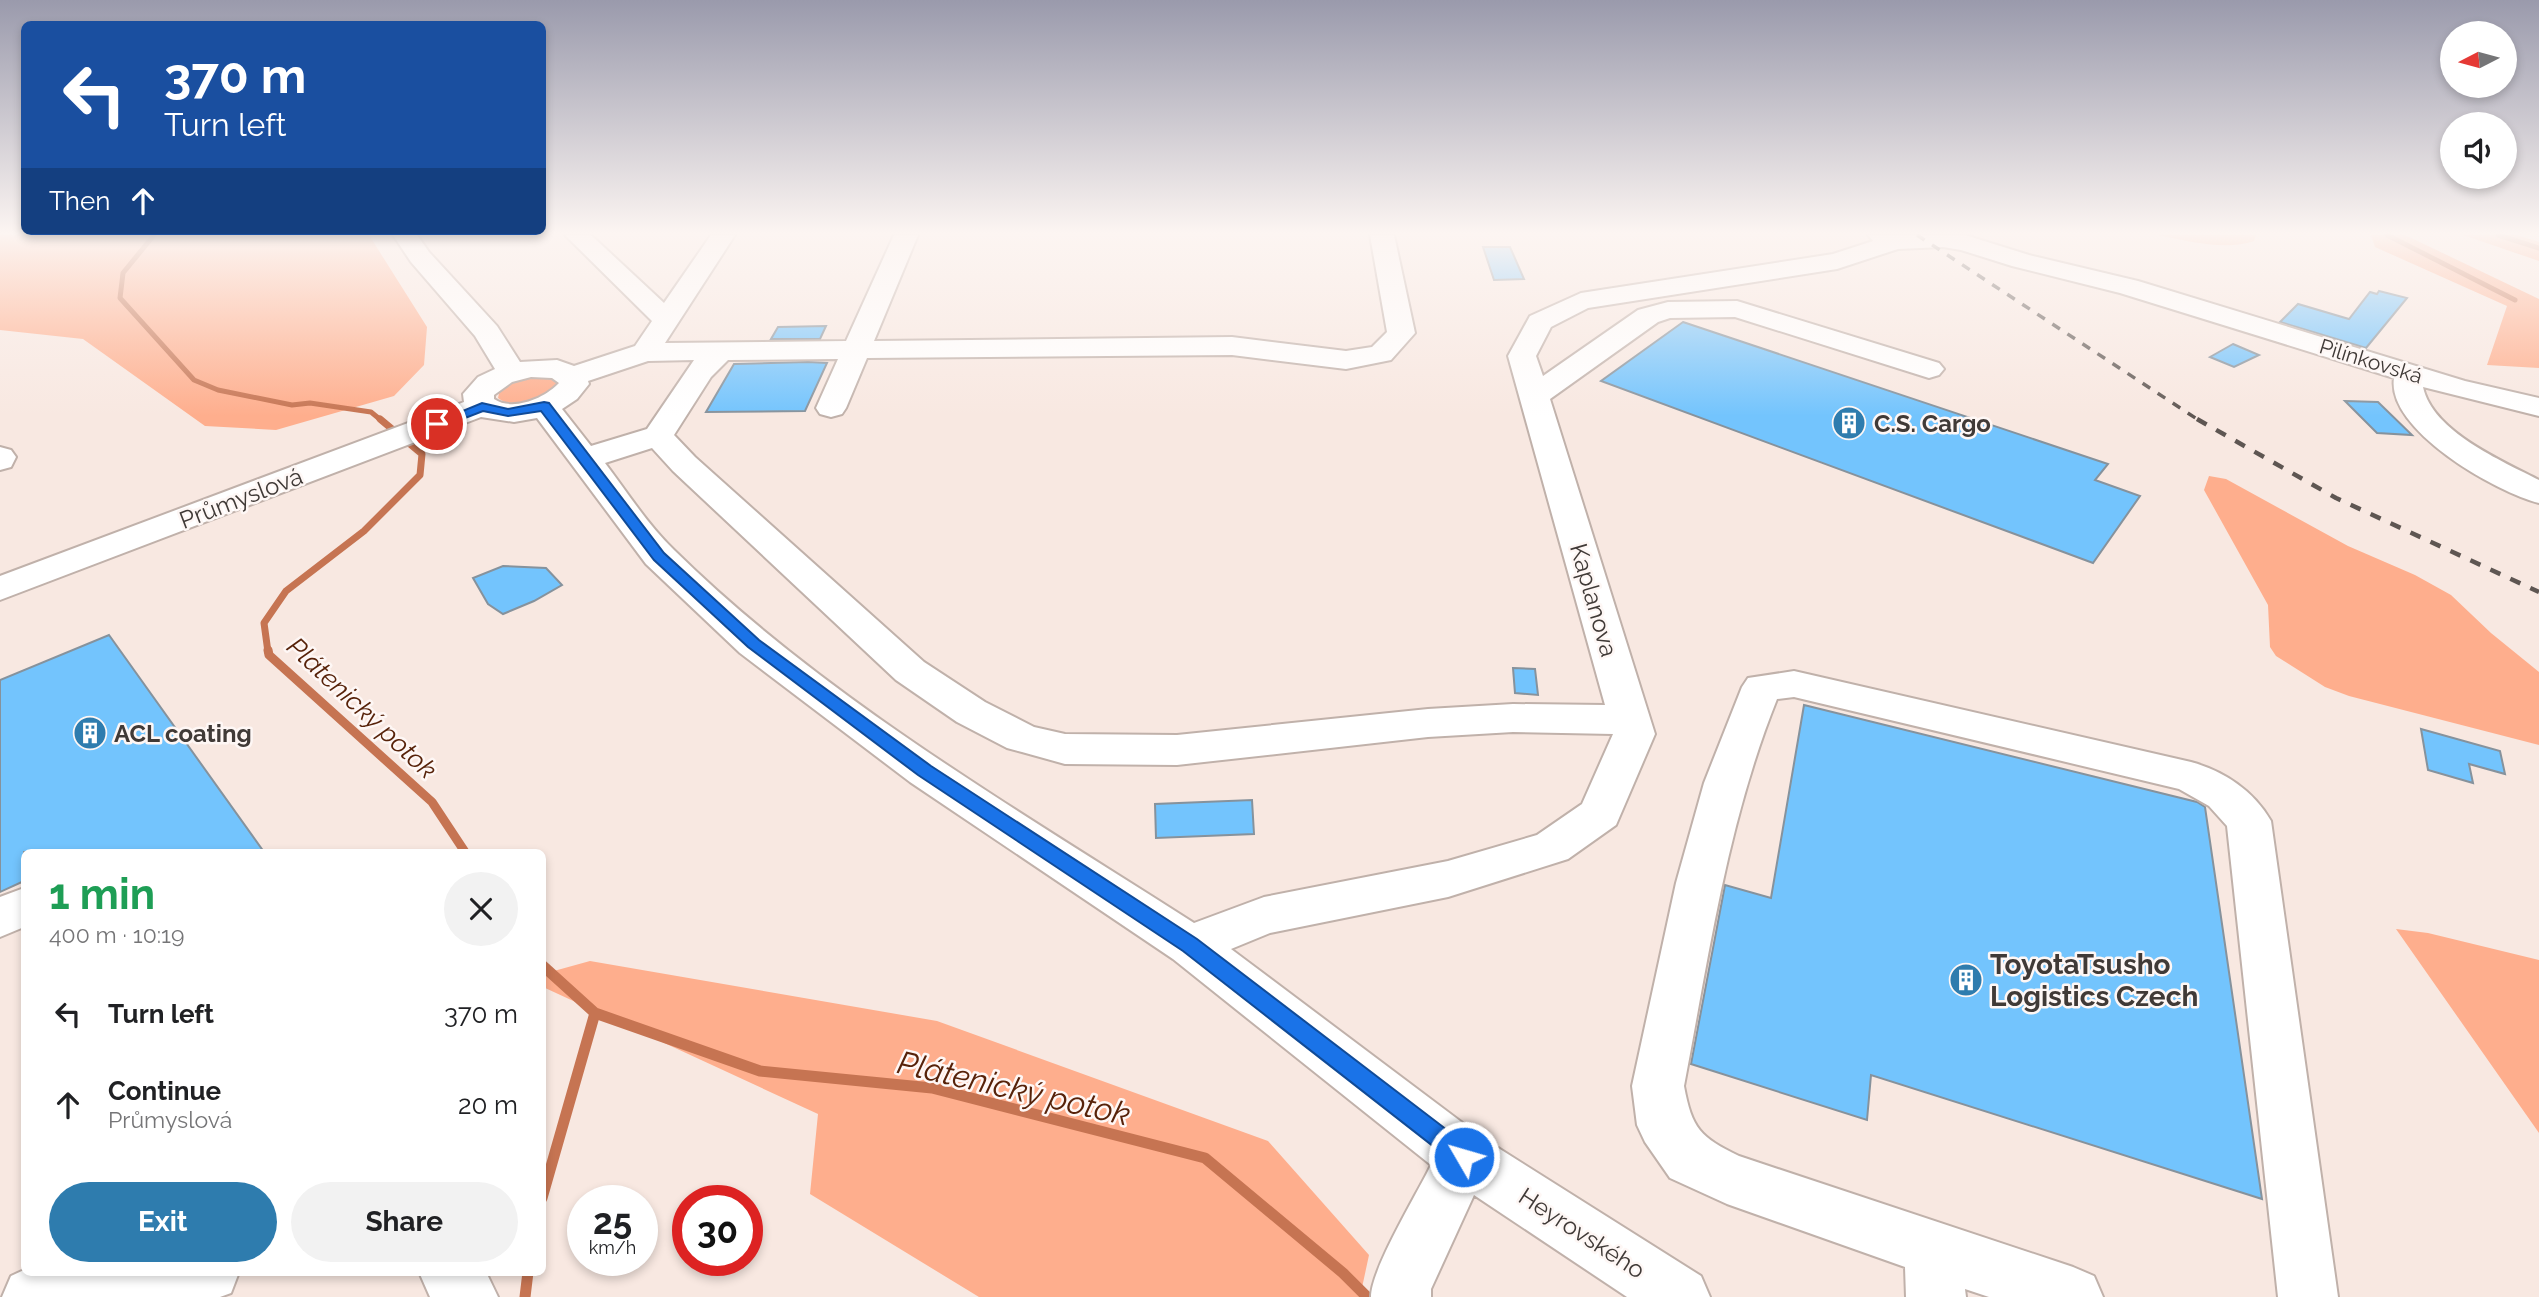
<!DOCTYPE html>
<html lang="en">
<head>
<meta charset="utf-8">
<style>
  body { margin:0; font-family:Raleway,sans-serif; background:#f2f2f2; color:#202124; height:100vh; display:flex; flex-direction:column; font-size:26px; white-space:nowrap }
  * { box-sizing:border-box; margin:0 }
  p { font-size:23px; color:#757577 }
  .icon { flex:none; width:38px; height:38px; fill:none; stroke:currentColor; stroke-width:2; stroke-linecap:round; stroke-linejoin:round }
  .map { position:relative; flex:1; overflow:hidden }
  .drawer { position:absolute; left:21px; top:849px; width:525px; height:427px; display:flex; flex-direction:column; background:#fff; border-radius:10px; box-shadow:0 4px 10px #0003 }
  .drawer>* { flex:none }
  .hud { position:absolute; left:21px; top:21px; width:525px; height:214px; border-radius:10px; box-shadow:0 4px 10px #0003; background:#1a4fa0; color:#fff; overflow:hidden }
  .needle { width:46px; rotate:264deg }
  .controls { position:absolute; left:2440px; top:21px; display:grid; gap:14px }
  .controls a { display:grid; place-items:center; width:77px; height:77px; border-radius:50%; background:#fff; box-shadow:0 4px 10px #0003; font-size:35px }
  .speed { position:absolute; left:567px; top:1185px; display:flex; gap:14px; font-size:35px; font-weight:700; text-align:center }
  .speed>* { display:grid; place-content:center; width:91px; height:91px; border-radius:50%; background:#fff; box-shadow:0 4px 10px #0003; line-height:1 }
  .speed small { font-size:18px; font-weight:400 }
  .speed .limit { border:10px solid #d22; background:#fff; color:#111 }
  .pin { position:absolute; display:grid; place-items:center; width:60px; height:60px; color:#fff; margin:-30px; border:4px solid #fff; border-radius:50%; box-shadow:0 2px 7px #0007 }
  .me { position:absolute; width:77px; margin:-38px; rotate:308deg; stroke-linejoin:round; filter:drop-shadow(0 0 5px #0008) }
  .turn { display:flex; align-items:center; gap:24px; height:147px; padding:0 28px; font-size:32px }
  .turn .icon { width:91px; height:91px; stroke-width:2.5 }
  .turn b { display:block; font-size:49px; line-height:60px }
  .then { display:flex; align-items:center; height:66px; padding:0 28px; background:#0003; gap:14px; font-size:26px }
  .round { display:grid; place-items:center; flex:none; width:74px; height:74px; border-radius:37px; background:#f2f2f2 }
  .summary { display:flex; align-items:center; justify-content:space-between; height:119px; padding:0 28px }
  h1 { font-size:42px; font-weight:700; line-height:52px; color:#1e9e55 }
  .primary-button { display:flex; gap:14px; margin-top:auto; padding:14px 28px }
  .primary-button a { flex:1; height:80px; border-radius:42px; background:#2e7cae; color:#fff; font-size:28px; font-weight:700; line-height:80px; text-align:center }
  .primary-button a+a { background:#f2f2f2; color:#202124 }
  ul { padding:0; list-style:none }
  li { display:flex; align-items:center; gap:21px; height:91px; padding:0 28px }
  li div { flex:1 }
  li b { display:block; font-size:26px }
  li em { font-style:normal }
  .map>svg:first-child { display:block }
  .green { fill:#feae8d }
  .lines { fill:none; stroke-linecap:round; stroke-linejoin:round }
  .stream-far3 { stroke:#c67452; stroke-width:5 }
  .stream-far2 { stroke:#c67452; stroke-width:7 }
  .stream-far1 { stroke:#c67452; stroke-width:9 }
  .stream { stroke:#c67452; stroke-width:11 }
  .building { fill:#73c4fd; stroke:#86929c; stroke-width:2 }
  .minor-casing { stroke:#c0b1aa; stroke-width:4 }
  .minor { fill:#fff; fill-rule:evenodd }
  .rail-far1 { stroke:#5e5652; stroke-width:3.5; stroke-dasharray:9 9; stroke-linecap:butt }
  .rail { stroke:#5e5652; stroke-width:4.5; stroke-dasharray:11 11; stroke-linecap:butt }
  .route { fill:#1a73e8; stroke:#114b97; stroke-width:2 }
  .labels { text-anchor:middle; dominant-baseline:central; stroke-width:5; stroke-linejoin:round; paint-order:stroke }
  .far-street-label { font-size:21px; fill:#403a37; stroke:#fef7f5 }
  .poi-label { font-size:24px; font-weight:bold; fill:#403a37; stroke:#fef7f5; text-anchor:start }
  .street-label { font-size:24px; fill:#403a37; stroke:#fef7f5 }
  .water-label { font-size:26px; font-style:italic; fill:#572209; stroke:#fef7f5 }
  .near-poi-label { font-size:28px; font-weight:bold; fill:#403a37; stroke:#fef7f5; text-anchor:start }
  .near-water-label { font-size:32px; font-style:italic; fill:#572209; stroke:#fef7f5 }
</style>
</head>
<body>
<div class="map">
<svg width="2539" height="1297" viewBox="0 0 2539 1297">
  <rect width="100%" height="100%" fill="#f8e8e1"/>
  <path class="green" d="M 0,235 L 369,235 L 427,327 L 424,365 L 394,396 L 276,430 L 205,426 L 83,339 L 0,330 Z
    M 2158,235 L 2256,235 L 2254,241 C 2226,251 2186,241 2158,235 Z
    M 2371,235 L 2405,235 L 2539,299 L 2539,368 L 2487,365 L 2507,306 L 2375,247 Z
    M 2463,235 L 2517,235 L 2539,242 L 2539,261 Z
    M 531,376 L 549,376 L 559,381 L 560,385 C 545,398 517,413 498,398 L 500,389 L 513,381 Z
    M 2209,476 L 2226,479 L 2348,546 L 2415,575 L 2451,595 L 2491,633 L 2539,672 L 2539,745 L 2349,696 L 2325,687 L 2276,656 L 2270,647 L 2268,605 L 2204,490 Z
    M 2396,929 L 2428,933 L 2539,960 L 2539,1133 Z
    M 590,961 L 937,1021 L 1268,1141 L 1369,1255 L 1360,1297 L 979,1297 L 810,1194 L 818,1114 L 543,987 L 543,974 Z"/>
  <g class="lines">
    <path class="stream-far3" d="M 154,235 L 123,273 L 120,298 L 194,380 L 218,390 L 292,405 L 310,403 L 371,412 L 382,421
      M 2387,235 L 2515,300
      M 2498,235 L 2539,248"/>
    <path class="stream-far2" d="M 268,652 L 264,623 L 286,591 L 364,531 L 420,475 L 422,454 L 380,419"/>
    <path class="stream-far1" d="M 268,650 L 269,655 L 432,802 L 465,852"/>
    <path class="stream" d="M 542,965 L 595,1013 L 760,1071 L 932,1088 L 1205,1158 L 1343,1273 L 1367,1297
      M 542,1198 L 595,1013
      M 525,1297 L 528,1272"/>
  </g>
  <path class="building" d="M 1483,247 L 1510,247 L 1524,279 L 1494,280 Z
    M 2379,291 L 2407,298 L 2366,348 L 2280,322 L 2298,304 L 2349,319 L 2370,292 L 2377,294 Z
    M 1683,322 L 2108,464 L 2095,480 L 2140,496 L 2093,563 L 1601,381 Z
    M 826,326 L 820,339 L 771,339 L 778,327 Z
    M 2233,344 L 2259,355 L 2234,367 L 2210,357 Z
    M 808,362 L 827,363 L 805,411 L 706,412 L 734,364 Z
    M 2345,401 L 2378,402 L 2412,435 L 2377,433 Z
    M 503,566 L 546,568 L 562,585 L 534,601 L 503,614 L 488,604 L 473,578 Z
    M 109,635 L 264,852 L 24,852 L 24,881 L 0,892 L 0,680 Z
    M 1513,668 L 1535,669 L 1538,695 L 1515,693 Z
    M 1804,705 L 2197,802 L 2205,807 L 2262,1199 L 1871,1075 L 1867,1120 L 1691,1064 L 1725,885 L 1771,898 Z
    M 2421,729 L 2500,751 L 2505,774 L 2469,764 L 2473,783 L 2428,770 Z
    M 1252,800 L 1254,834 L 1156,838 L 1155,804 Z"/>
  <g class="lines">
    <defs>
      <path id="minor" d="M 393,235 L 417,235 L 429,252 L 497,326 L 520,362 L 557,360 L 574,366 L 635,346 L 652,321 L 565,235 L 591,235 L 664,303 L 711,235 L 735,235 L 665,343 L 846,341 L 894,235 L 918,235 L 874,341 L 1232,337 L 1346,351 L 1372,347 L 1387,332 L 1370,235 L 1394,235 L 1415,333 L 1391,360 L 1346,369 L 1232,355 L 867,358 L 846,408 L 842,414 L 831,417 L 820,414 L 816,408 L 838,359 L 728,360 L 711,377 L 674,435 L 695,457 L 924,662 L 985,702 L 1034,727 L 1065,734 L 1177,735 L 1428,709 L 1513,704 L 1605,705 L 1508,356 L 1530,316 L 1581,293 L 1833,254 L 1873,241 L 1868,235 L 1965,235 L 2029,255 L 2138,281 L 2465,381 L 2539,398 L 2539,416 L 2423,387 C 2432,431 2502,461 2539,480 L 2539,503 C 2496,492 2386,430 2394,378 L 2120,293 L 2012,266 L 1961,250 L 1943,247 L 1898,249 L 1837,269 L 1588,308 L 1551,327 L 1536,356 L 1543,376 L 1638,310 L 1668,302 L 1737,301 L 1939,363 L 1944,369 L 1939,375 L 1929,378 L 1735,317 L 1670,318 L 1658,322 L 1550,399 L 1655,734 L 1616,825 L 1568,859 L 1448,897 L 1270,933 L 1231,949 L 1484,1139 L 1701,1276 L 1710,1297 L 1627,1297 L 1474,1195 L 1431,1289 L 1431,1297 L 1371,1297 C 1371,1269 1417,1194 1431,1165 L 1173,959 L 910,782 L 740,653 L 646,564 L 537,418 L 514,422 L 481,417 L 0,600 L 0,576 L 464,402 L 463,394 L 478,377 L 495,369 L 475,336 L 411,262 ZM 694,360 L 647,429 L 591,446 L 562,409 L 577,399 L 589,384 L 588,381 L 648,361 ZM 531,377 L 552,378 L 559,383 C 545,398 513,412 494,399 L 494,395 L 512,382 ZM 652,448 L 673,471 L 896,680 L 957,722 L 1007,748 L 1022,752 L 1065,764 L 1177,765 L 1428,737 L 1513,732 L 1613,734 L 1582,804 L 1537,835 L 1448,861 L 1264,897 L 1194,923 C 1018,810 823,697 674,550 C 648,525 627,492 605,463 Z
        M 0,447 L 11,450 L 16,457 L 11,467 L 0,470 Z
        M 1794,671 L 2191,762 C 2224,771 2254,791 2271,821 L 2338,1297 L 2278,1297 L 2227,826 L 2209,806 L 2179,789 L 1794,697 L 1777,699 C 1727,823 1709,955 1684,1086 C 1692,1129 1700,1137 1739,1156 L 2073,1267 L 2094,1276 L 2103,1297 L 1989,1297 L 1965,1289 L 1966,1297 L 1906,1297 L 1905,1267 L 1727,1204 L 1670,1178 L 1645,1142 L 1637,1125 L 1632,1086 L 1676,883 L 1704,783 L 1742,687 L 1748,678 Z
        M 24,888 L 24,927 L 0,937 L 0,897 Z
        M 24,1270 L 24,1272 L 239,1272 L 231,1293 L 220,1297 L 2,1297 L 11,1276 Z
        M 419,1272 L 486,1272 L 498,1297 L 430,1297 Z"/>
    </defs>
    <use href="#minor" class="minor-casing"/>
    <use href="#minor" class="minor"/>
    <path class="rail-far1" d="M 1917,235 L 2200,421"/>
    <path class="rail" d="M 2197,419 L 2336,498 L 2539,592"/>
  </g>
  <linearGradient id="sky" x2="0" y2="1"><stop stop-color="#9a9aac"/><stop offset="0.56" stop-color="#fcf5f2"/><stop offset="1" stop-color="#fcf5f2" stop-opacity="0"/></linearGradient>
  <rect width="2539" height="416" fill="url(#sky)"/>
  <path class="route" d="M 544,402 L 549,403 L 664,553 L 759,640 L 931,766 L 1197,939 L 1472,1149 L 1475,1157 L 1472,1164 L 1464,1167 L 1456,1164 L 1183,951 L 918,775 L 748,647 L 654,560 L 541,411 L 508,416 L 483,411 L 442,427 L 432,427 L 431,424 L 482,403 L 508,409 Z"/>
  <defs>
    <symbol id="building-disc" viewBox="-11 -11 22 22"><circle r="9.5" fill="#2e7cae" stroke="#fef7f5"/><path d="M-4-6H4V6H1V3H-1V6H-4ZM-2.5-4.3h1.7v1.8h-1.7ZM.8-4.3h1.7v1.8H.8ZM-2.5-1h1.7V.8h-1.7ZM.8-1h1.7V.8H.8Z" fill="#fff"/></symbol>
  </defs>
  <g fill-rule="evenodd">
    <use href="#building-disc" x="1830" y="404" width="38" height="38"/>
    <use href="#building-disc" x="71" y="714" width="38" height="38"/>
    <use href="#building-disc" x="1947" y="961" width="38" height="38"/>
  </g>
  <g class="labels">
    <g class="far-street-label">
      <text transform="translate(2371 361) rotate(17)">Pilínkovská</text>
    </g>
    <g class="poi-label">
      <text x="1874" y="423">C.S. Cargo</text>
      <text x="114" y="733">ACL coating</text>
    </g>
    <g class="street-label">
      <text transform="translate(241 498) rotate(-21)">Průmyslová</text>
      <text transform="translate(1594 600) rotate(74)">Kaplanova</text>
      <text transform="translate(1582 1233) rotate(33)">Heyrovského</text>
    </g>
    <g class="water-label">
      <text transform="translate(362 708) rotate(43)">Plátenický potok</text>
    </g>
    <g class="near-poi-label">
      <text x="1990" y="964">ToyotaTsusho<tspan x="1990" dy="32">Logistics Czech</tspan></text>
    </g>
    <g class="near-water-label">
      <text transform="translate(1014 1088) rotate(13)">Plátenický potok</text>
    </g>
  </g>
</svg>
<div class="controls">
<a><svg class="needle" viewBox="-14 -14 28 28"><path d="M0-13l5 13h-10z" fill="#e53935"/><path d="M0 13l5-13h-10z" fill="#757577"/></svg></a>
<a><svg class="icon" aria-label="sound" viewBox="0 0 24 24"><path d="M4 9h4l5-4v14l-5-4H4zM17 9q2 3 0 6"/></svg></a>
</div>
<div class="speed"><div>25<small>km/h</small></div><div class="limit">30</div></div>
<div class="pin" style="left:437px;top:424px;background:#d93025"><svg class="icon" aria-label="arrive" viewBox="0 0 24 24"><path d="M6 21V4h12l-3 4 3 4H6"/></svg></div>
<svg class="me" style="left:1464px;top:1157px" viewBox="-20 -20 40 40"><circle r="17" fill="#1a73e8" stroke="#fff" stroke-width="3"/><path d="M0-11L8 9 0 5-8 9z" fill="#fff"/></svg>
<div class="hud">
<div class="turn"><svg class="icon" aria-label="left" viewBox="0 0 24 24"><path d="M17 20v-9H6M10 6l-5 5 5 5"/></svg><div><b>370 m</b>Turn left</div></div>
<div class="then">Then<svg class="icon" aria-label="ahead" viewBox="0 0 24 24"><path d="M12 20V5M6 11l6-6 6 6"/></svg></div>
</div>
<section class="drawer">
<div class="summary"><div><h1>1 min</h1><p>400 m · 10:19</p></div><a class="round"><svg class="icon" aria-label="close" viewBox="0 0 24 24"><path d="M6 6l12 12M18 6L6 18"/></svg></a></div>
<ul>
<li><svg class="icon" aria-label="left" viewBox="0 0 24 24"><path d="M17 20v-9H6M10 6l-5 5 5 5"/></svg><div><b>Turn left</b></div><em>370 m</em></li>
<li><svg class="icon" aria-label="ahead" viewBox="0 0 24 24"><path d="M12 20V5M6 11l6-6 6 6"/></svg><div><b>Continue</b><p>Průmyslová</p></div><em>20 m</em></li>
</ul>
<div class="primary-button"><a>Exit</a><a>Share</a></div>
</section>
</div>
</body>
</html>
